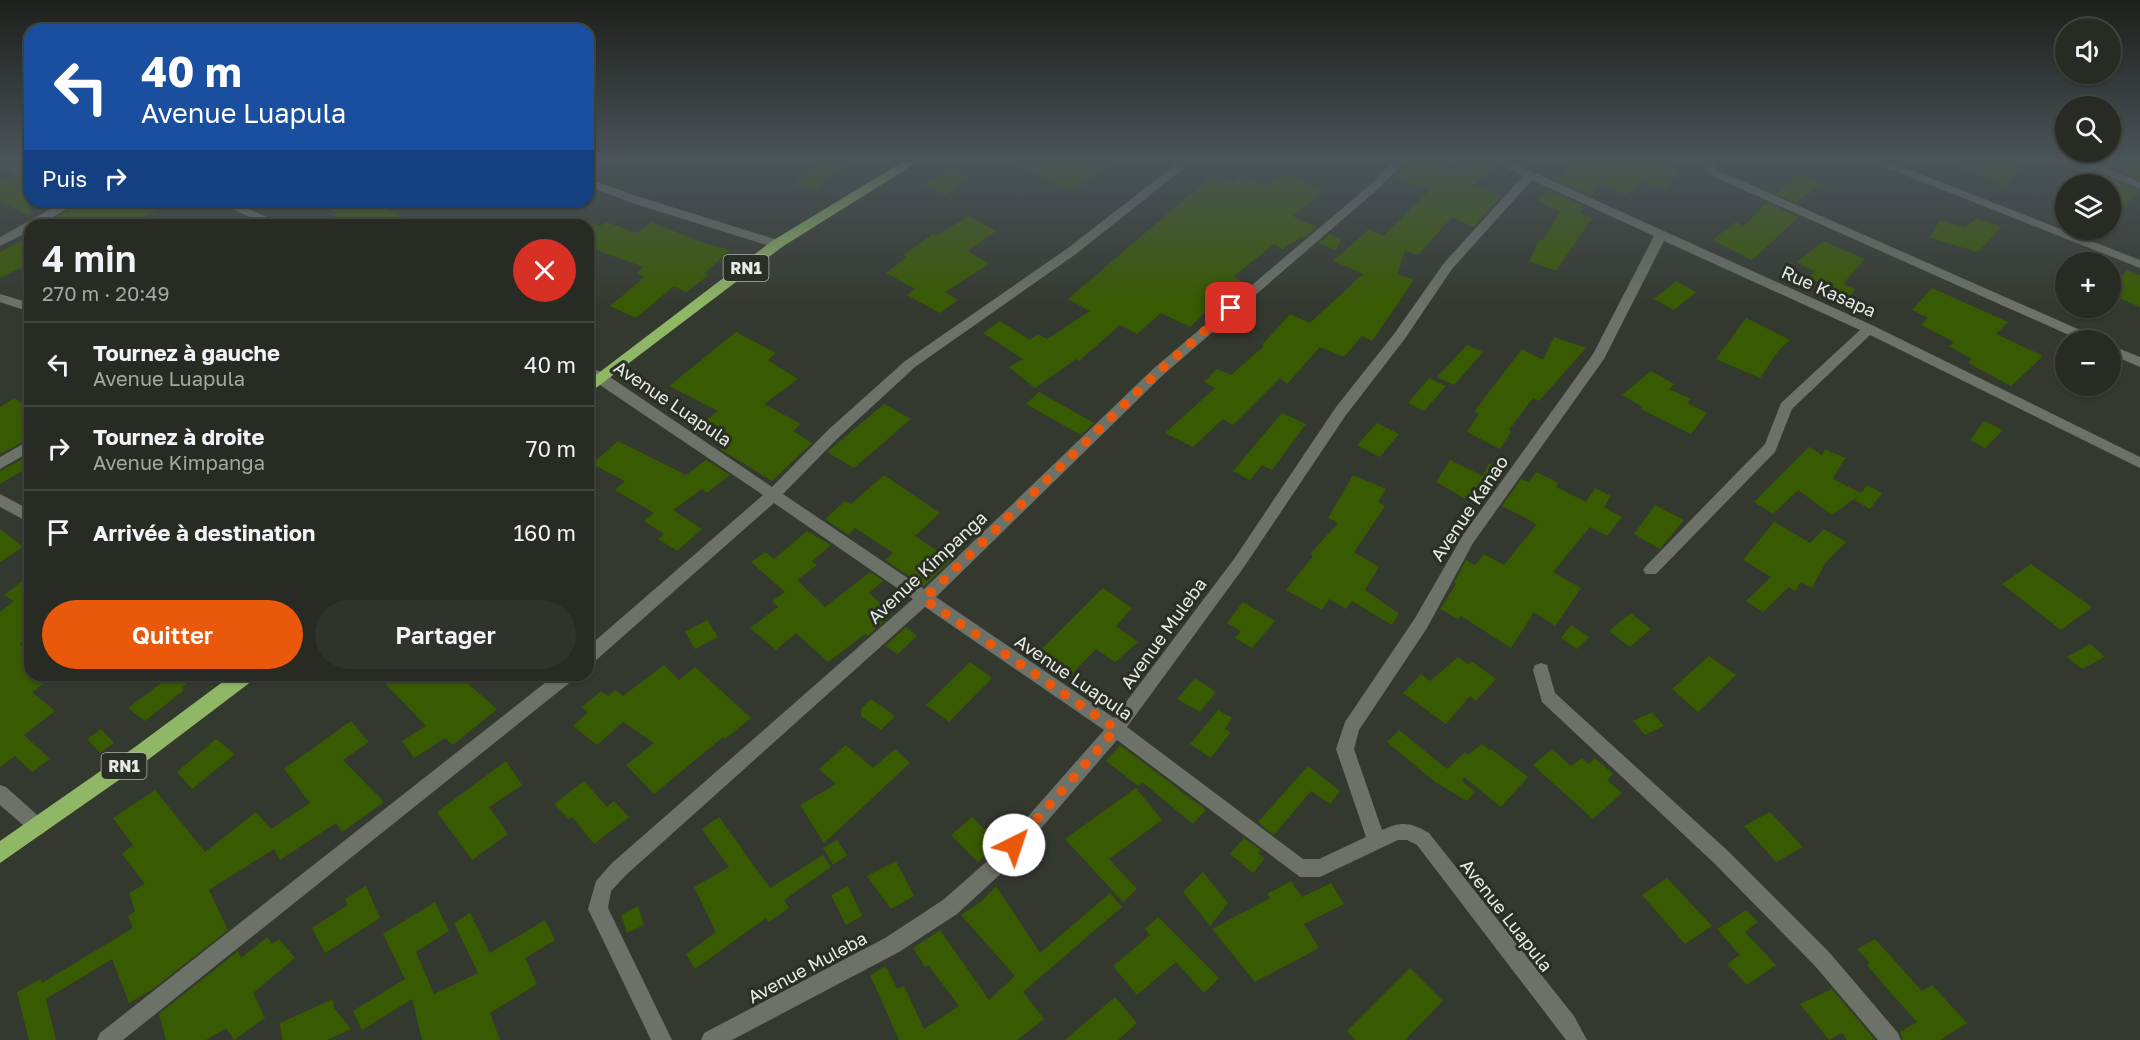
<!DOCTYPE html>
<html lang="fr">
<head>
<meta charset="utf-8">
<style>
  body { margin:0; font-family:"Golos Text",sans-serif; background:#2f332c; color:#f1f3f6; height:100vh; display:flex; flex-direction:column; font-size:22px; white-space:nowrap }
  * { box-sizing:border-box; margin:0 }
  p { font-size:20px; color:#a4a7a6 }
  .icon { flex:none; width:33px; height:33px; fill:none; stroke:currentColor; stroke-width:2; stroke-linecap:round; stroke-linejoin:round }
  .map { position:relative; flex:1; overflow:hidden }
  .side { position:absolute; left:24px; top:219px; width:570px; height:462px; display:flex; flex-direction:column; background:#272b24; border-radius:18px; box-shadow:0 2px 4px #0004,0 0 0 2px #434741 }
  .side>* { flex:none }
  .top-card { position:absolute; left:24px; top:24px; width:570px; height:183px; border-radius:18px; box-shadow:0 2px 4px #0004,0 0 0 2px #434741; background:#1a4fa0; color:#fff; overflow:hidden }
  .controls { position:absolute; left:2055px; top:18px; display:grid; gap:12px }
  .controls a { display:grid; place-items:center; width:66px; height:66px; border-radius:50%; background:#272b24; box-shadow:0 2px 4px #0004,0 0 0 2px #434741; font-size:30px }
  .pin { position:absolute; display:grid; place-items:center; width:51px; height:51px; color:#fff; margin:-26px; border-radius:12px; box-shadow:0 3px 9px #0006 }
  .me { position:absolute; width:66px; margin:-33px; rotate:41deg; stroke-linejoin:round; filter:drop-shadow(0 0 4px #0008) }
  .turn { display:flex; align-items:center; gap:21px; height:126px; padding:0 18px; font-size:27px }
  .turn .icon { width:78px; height:78px; stroke-width:2.5 }
  .turn b { display:block; font-size:42px; line-height:51px }
  .then { display:flex; align-items:center; height:57px; padding:0 18px; background:#0003; gap:12px; font-size:22px }
  .round { display:grid; place-items:center; flex:none; width:63px; height:63px; border-radius:32px; background:#2f332c }
  .head { display:flex; align-items:center; justify-content:space-between; height:102px; padding:0 18px }
  h1 { font-size:36px; font-weight:600; line-height:45px }
  .cta { display:flex; gap:12px; margin-top:auto; padding:12px 18px }
  .cta a { flex:1; height:69px; border-radius:36px; background:#ea580c; color:#fff; font-size:24px; font-weight:600; line-height:69px; text-align:center }
  .cta a+a { background:#2f332c; color:#f1f3f6 }
  ul { padding:0; list-style:none }
  li { display:flex; align-items:center; gap:18px; height:84px; padding:0 18px; border-top:2px solid #434741 }
  li div { flex:1 }
  li b { display:block; font-size:22px }
  li em { font-style:normal }
  .map>svg:first-child { display:block }
  .building { fill:#385a00 }
  .lines { fill:none; stroke-linecap:round; stroke-linejoin:round }
  .minor { fill:#6d7268; fill-rule:evenodd }
  .trunk { fill:#90b766; fill-rule:evenodd }
  .route { stroke:#ea580c; stroke-width:10; stroke-dasharray:0 18 }
  .labels { text-anchor:middle; dominant-baseline:central; stroke-width:6; stroke-linejoin:round; paint-order:stroke }
  .shield { fill:#2a2f26; stroke:#aeb3ac; stroke-width:1.5 }
  .shield-label { font-size:16px; font-weight:bold; fill:#e7ebe5 }
  .street-label { font-size:18px; fill:#e7ebe5; stroke:#2a2f26 }
</style>
</head>
<body>
<div class="map">
<svg width="2140" height="1040" viewBox="0 0 2140 1040">
  <rect width="100%" height="100%" fill="#343930"/>
  <path class="building" d="M 0,161 L 30,161 L 30,216 L 0,201 L 0,182 L 14,174 L 0,165 Z
    M 821,161 L 849,161 L 814,191 L 794,183 Z
    M 1006,161 L 1114,161 L 1072,191 Z
    M 1408,161 L 1435,161 L 1456,170 L 1465,161 L 1491,161 L 1496,165 L 1473,186 L 1502,196 L 1473,227 L 1452,217 L 1418,255 L 1405,251 L 1397,274 L 1414,280 L 1372,341 L 1362,336 L 1344,357 L 1320,347 L 1287,384 L 1280,378 L 1233,425 L 1223,419 L 1193,447 L 1165,433 L 1215,388 L 1204,382 L 1217,369 L 1231,375 L 1264,346 L 1262,345 L 1290,314 L 1310,323 L 1363,274 L 1333,261 L 1369,229 L 1383,236 L 1431,189 L 1396,179 Z
    M 1574,161 L 1660,161 L 1679,169 L 1667,190 L 1642,182 L 1625,195 L 1600,182 L 1591,196 L 1557,180 Z
    M 1945,161 L 2008,161 L 2020,165 L 2007,186 Z
    M 2097,161 L 2140,161 L 2140,180 Z
    M 949,167 L 970,177 L 945,195 L 924,185 Z
    M 2085,168 L 2139,191 L 2140,191 L 2110,217 L 2110,184 L 2068,184 Z
    M 1287,173 L 1322,190 L 1315,196 L 1317,197 L 1292,216 L 1317,227 L 1304,238 L 1301,237 L 1282,249 L 1274,244 L 1233,277 L 1249,285 L 1222,308 L 1214,303 L 1190,327 L 1161,313 L 1137,334 L 1120,325 L 1079,361 L 1076,359 L 1035,388 L 1009,367 L 1023,359 L 983,333 L 1000,321 L 1030,340 L 1038,334 L 1047,339 L 1090,311 L 1068,299 L 1214,174 L 1232,183 L 1243,175 L 1267,186 Z
    M 1799,173 L 1821,183 L 1796,203 L 1776,194 Z
    M 1548,190 L 1584,206 L 1579,213 L 1592,218 L 1556,271 L 1529,261 L 1540,239 L 1543,240 L 1560,211 L 1537,201 Z
    M 82,201 L 89,201 L 111,210 L 126,201 L 172,201 L 144,216 L 159,225 L 86,225 L 93,221 L 90,220 L 81,225 L 44,225 Z
    M 311,201 L 370,201 L 418,225 L 352,225 L 333,216 L 338,213 Z
    M 1767,203 L 1799,217 L 1752,260 L 1712,240 L 1736,222 L 1744,226 Z
    M 968,216 L 996,231 L 968,251 L 989,264 L 945,292 L 958,300 L 940,313 L 907,295 L 915,289 L 886,273 L 907,257 L 903,255 L 933,234 L 936,236 Z
    M 1977,218 L 2002,227 L 1978,252 L 1930,238 L 1940,220 L 1965,228 Z
    M 588,221 L 600,226 L 606,222 L 637,233 L 651,222 L 701,242 L 730,250 L 705,273 L 709,275 L 686,292 L 674,286 L 636,318 L 610,306 L 645,277 L 636,273 L 644,267 L 588,247 Z
    M 1330,234 L 1341,239 L 1336,250 L 1318,243 Z
    M 30,236 L 30,273 L 20,268 L 0,278 L 0,252 Z
    M 1823,241 L 1865,259 L 1843,284 L 1855,289 L 1846,304 L 1821,294 L 1826,286 L 1808,277 L 1815,272 L 1797,262 Z
    M 2127,270 L 2140,275 L 2140,307 L 2110,294 L 2110,289 Z
    M 1676,281 L 1696,292 L 1674,310 L 1654,299 Z
    M 1932,288 L 2008,322 L 1996,334 L 2043,356 L 2011,386 L 1968,363 L 1972,359 L 1949,346 L 1954,342 L 1921,325 L 1928,318 L 1912,310 Z
    M 1746,318 L 1790,340 L 1779,350 L 1760,378 L 1716,359 Z
    M 736,332 L 776,353 L 768,360 L 798,379 L 764,404 L 801,424 L 793,431 L 812,443 L 772,481 L 720,449 L 723,447 L 710,438 L 714,435 L 699,426 L 718,411 L 669,386 Z
    M 1554,337 L 1586,348 L 1539,401 L 1533,398 L 1509,430 L 1511,432 L 1500,449 L 1467,432 L 1479,414 L 1475,412 L 1476,409 L 1522,349 L 1543,360 Z
    M 1467,345 L 1483,352 L 1454,385 L 1437,377 Z
    M 1651,371 L 1674,384 L 1669,389 L 1691,399 L 1687,403 L 1707,413 L 1691,434 L 1641,409 L 1642,407 L 1622,395 Z
    M 1429,378 L 1446,386 L 1424,411 L 1408,403 Z
    M 1039,392 L 1094,423 L 1081,435 L 1026,404 Z
    M 14,398 L 30,409 L 30,438 L 0,454 L 0,407 Z
    M 884,404 L 911,419 L 854,468 L 827,452 Z
    M 1282,413 L 1306,424 L 1272,470 L 1262,465 L 1250,480 L 1233,471 Z
    M 1984,421 L 2003,430 L 1985,448 L 1970,440 Z
    M 1377,423 L 1399,434 L 1380,457 L 1357,445 Z
    M 618,441 L 686,475 L 706,460 L 730,475 L 707,493 L 702,489 L 673,510 L 702,529 L 677,551 L 658,539 L 664,534 L 644,521 L 654,513 L 615,490 L 625,481 L 592,464 Z
    M 1809,447 L 1822,455 L 1825,449 L 1845,458 L 1833,478 L 1835,480 L 1861,493 L 1867,485 L 1882,493 L 1870,509 L 1855,500 L 1858,496 L 1832,515 L 1798,490 L 1773,514 L 1754,502 Z
    M 30,455 L 30,466 L 0,484 L 0,471 Z
    M 1450,460 L 1483,476 L 1489,463 L 1506,471 L 1478,506 L 1436,482 Z
    M 1536,472 L 1559,483 L 1556,487 L 1586,502 L 1595,488 L 1611,496 L 1604,507 L 1622,517 L 1607,536 L 1590,527 L 1553,572 L 1581,588 L 1555,626 L 1534,612 L 1511,648 L 1461,616 L 1458,619 L 1440,609 L 1456,584 L 1454,583 L 1466,560 L 1475,565 L 1484,554 L 1504,565 L 1537,524 L 1502,506 L 1521,479 L 1529,482 Z
    M 884,475 L 940,513 L 915,536 L 951,560 L 924,586 L 885,560 L 893,553 L 855,528 L 848,535 L 825,519 L 845,501 L 851,504 Z
    M 1353,475 L 1386,489 L 1378,502 L 1385,506 L 1354,552 L 1379,567 L 1365,590 L 1399,614 L 1392,625 L 1352,601 L 1346,609 L 1329,599 L 1322,610 L 1286,590 L 1313,556 L 1310,554 L 1338,523 L 1328,518 Z
    M 1655,505 L 1684,520 L 1660,549 L 1634,534 Z
    M 1774,522 L 1810,543 L 1824,529 L 1846,542 L 1826,562 L 1812,588 L 1801,582 L 1795,591 L 1789,587 L 1763,612 L 1746,601 L 1771,577 L 1743,560 Z
    M 0,529 L 23,547 L 0,562 Z
    M 807,531 L 831,545 L 812,561 L 817,565 L 797,580 L 825,607 L 870,572 L 883,581 L 869,593 L 892,614 L 868,636 L 865,634 L 828,662 L 796,633 L 776,650 L 750,628 L 778,607 L 772,601 L 785,592 L 751,562 L 766,552 L 774,559 Z
    M 2031,564 L 2092,607 L 2061,630 L 2002,584 Z
    M 30,575 L 30,633 L 20,644 L 30,654 L 30,675 L 57,675 L 32,692 L 55,711 L 24,735 L 50,759 L 32,772 L 15,756 L 0,767 L 0,612 L 14,601 L 4,595 Z
    M 1103,588 L 1132,608 L 1116,626 L 1138,642 L 1115,662 L 1096,649 L 1066,680 L 1047,666 L 1051,661 L 1039,652 Z
    M 1243,602 L 1275,621 L 1252,648 L 1235,638 L 1241,631 L 1227,623 Z
    M 1631,613 L 1651,629 L 1630,647 L 1609,631 Z
    M 707,620 L 718,637 L 695,649 L 685,632 Z
    M 1571,625 L 1589,637 L 1577,649 L 1561,638 Z
    M 906,627 L 917,636 L 898,654 L 885,646 Z
    M 2090,644 L 2105,657 L 2082,669 L 2067,657 Z
    M 1709,656 L 1736,675 L 1698,712 L 1672,689 Z
    M 1458,657 L 1468,664 L 1471,661 L 1496,679 L 1476,701 L 1470,696 L 1446,724 L 1403,693 L 1421,674 L 1430,681 Z
    M 970,662 L 992,678 L 949,722 L 926,705 Z
    M 664,665 L 679,680 L 695,667 L 751,718 L 725,739 L 723,737 L 654,794 L 626,765 L 654,743 L 623,722 L 597,745 L 573,726 L 588,712 L 582,707 L 601,691 L 608,696 L 615,690 L 623,696 Z
    M 172,675 L 198,675 L 182,688 L 184,690 L 145,721 L 128,708 Z
    M 377,675 L 458,675 L 497,709 L 453,745 L 445,738 L 414,758 L 402,741 L 426,726 Z
    M 1195,678 L 1216,692 L 1200,712 L 1177,699 Z
    M 871,699 L 895,716 L 881,730 L 861,716 L 861,709 Z
    M 1218,710 L 1232,718 L 1225,729 L 1231,732 L 1211,758 L 1190,744 Z
    M 1652,712 L 1664,726 L 1645,735 L 1633,721 Z
    M 351,721 L 369,742 L 343,760 L 384,802 L 342,832 L 336,823 L 280,860 L 274,849 L 209,890 L 228,930 L 153,989 L 129,1003 L 112,959 L 46,999 L 56,1040 L 29,1040 L 17,992 L 41,979 L 42,983 L 133,928 L 128,916 L 135,911 L 129,893 L 145,884 L 122,854 L 133,845 L 113,818 L 155,790 L 205,852 L 256,812 L 271,829 L 310,803 L 284,769 Z
    M 101,729 L 114,743 L 100,753 L 87,739 Z
    M 1399,730 L 1447,769 L 1465,752 L 1468,755 L 1482,744 L 1490,750 L 1491,749 L 1528,777 L 1501,807 L 1464,777 L 1462,781 L 1475,792 L 1467,801 L 1435,782 L 1387,742 Z
    M 216,739 L 235,754 L 192,789 L 177,772 Z
    M 846,745 L 873,768 L 895,749 L 910,763 L 824,843 L 800,805 L 836,784 L 819,769 Z
    M 1120,745 L 1206,810 L 1193,824 L 1142,782 L 1138,786 L 1106,761 Z
    M 1552,749 L 1571,766 L 1582,758 L 1589,764 L 1595,758 L 1613,774 L 1607,780 L 1622,793 L 1593,819 L 1533,765 Z
    M 506,761 L 522,785 L 489,807 L 508,834 L 472,860 L 437,812 Z
    M 1308,766 L 1340,791 L 1330,804 L 1311,791 L 1274,835 L 1258,822 Z
    M 584,781 L 607,807 L 614,801 L 629,817 L 594,844 L 572,817 L 569,819 L 554,804 Z
    M 1136,788 L 1162,820 L 1109,859 L 1137,889 L 1123,902 L 1065,839 Z
    M 1770,812 L 1803,847 L 1776,862 L 1744,826 Z
    M 719,817 L 770,888 L 823,855 L 831,867 L 784,900 L 789,908 L 769,922 L 766,918 L 695,969 L 686,954 L 716,932 L 694,887 L 729,867 L 702,829 Z
    M 972,817 L 998,843 L 978,862 L 951,835 Z
    M 1244,838 L 1261,850 L 1258,853 L 1265,858 L 1253,873 L 1230,854 Z
    M 837,840 L 847,855 L 833,865 L 823,848 Z
    M 896,861 L 914,896 L 891,909 L 867,876 Z
    M 1203,872 L 1228,903 L 1210,926 L 1183,892 Z
    M 1667,878 L 1712,926 L 1685,944 L 1642,895 Z
    M 1291,881 L 1302,897 L 1331,883 L 1344,904 L 1304,924 L 1319,948 L 1255,982 L 1212,929 L 1270,898 L 1267,894 Z
    M 366,886 L 380,918 L 325,953 L 312,928 L 348,905 L 345,899 Z
    M 848,886 L 862,916 L 846,925 L 831,895 Z
    M 996,886 L 1040,953 L 1110,893 L 1122,907 L 1023,992 L 1044,1019 L 1017,1040 L 899,1040 L 870,975 L 886,966 L 897,989 L 904,986 L 924,1029 L 959,1006 L 928,965 L 925,967 L 913,948 L 940,930 L 989,1000 L 1015,976 L 961,915 L 982,901 Z
    M 435,902 L 449,931 L 416,952 L 434,994 L 478,973 L 454,923 L 470,913 L 490,953 L 545,920 L 555,940 L 525,958 L 537,984 L 490,1013 L 500,1040 L 422,1040 L 412,999 L 362,1030 L 353,1011 L 405,979 L 383,934 Z
    M 638,906 L 644,925 L 627,933 L 621,915 Z
    M 1746,910 L 1758,922 L 1745,932 L 1776,965 L 1747,985 L 1727,964 L 1740,955 L 1717,929 Z
    M 1158,917 L 1219,978 L 1204,993 L 1176,962 L 1137,995 L 1113,966 L 1150,935 L 1145,929 Z
    M 267,937 L 272,944 L 279,939 L 295,958 L 253,993 L 265,1018 L 234,1040 L 226,1028 L 206,1040 L 166,1040 L 159,1014 L 238,951 L 241,958 Z
    M 1875,939 L 1922,991 L 1932,985 L 1967,1023 L 1940,1040 L 1903,1040 L 1900,1032 L 1917,1022 L 1883,984 L 1867,965 L 1870,963 L 1857,949 Z
    M 1410,968 L 1443,1001 L 1405,1040 L 1355,1040 L 1347,1031 Z
    M 1832,989 L 1875,1040 L 1847,1040 L 1842,1033 L 1829,1040 L 1800,1004 Z
    M 1115,997 L 1137,1023 L 1118,1040 L 1065,1040 Z
    M 333,999 L 334,1008 L 351,1029 L 327,1040 L 282,1040 L 280,1023 Z"/>
  <g class="lines">
    <path class="minor" d="M 1180,161 L 1193,161 L 1076,254 L 915,367 L 838,438 L 783,494 L 924,589 L 1153,369 L 1371,184 L 1393,161 L 1406,161 L 1379,188 L 1163,375 L 936,597 L 1114,718 L 1234,559 L 1336,407 L 1394,334 L 1444,263 L 1523,176 L 1493,161 L 1509,161 L 1874,326 L 2140,457 L 2140,468 L 1870,335 L 1792,409 L 1775,452 L 1656,574 L 1646,574 L 1643,570 L 1646,566 L 1765,444 L 1781,403 L 1860,330 L 1664,241 L 1604,359 L 1473,543 L 1427,628 L 1359,730 L 1354,749 L 1382,830 C 1401,821 1411,822 1429,833 L 1574,1016 L 1587,1040 L 1566,1040 L 1417,845 L 1407,840 L 1398,840 L 1320,877 L 1300,877 L 1117,740 L 1007,868 L 957,914 L 899,952 L 732,1040 L 701,1040 L 704,1033 L 885,938 L 943,900 L 993,856 L 1104,730 L 925,607 L 626,875 L 611,891 L 608,908 L 672,1040 L 651,1040 L 588,909 L 596,881 L 612,863 L 913,599 L 774,503 L 594,662 L 588,664 L 588,647 L 763,495 L 588,377 L 588,366 L 607,375 L 772,487 L 828,430 L 905,361 L 1068,248 ZM 1532,180 L 1654,236 L 1593,354 L 1463,535 L 1415,618 L 1345,722 L 1336,749 L 1366,837 L 1319,859 L 1303,859 L 1127,727 L 1244,567 L 1346,415 L 1404,340 L 1452,269 Z
      M 1702,161 L 1714,161 L 1717,170 L 2096,337 L 2098,340 L 2080,340 L 1708,174 Z
      M 1870,161 L 1887,161 L 2140,260 L 2140,268 Z
      M 2075,161 L 2091,161 L 2140,182 L 2140,189 Z
      M 588,179 L 640,197 L 781,241 L 783,244 L 781,247 L 773,247 L 632,203 L 588,186 Z
      M 65,201 L 80,201 L 40,225 L 30,225 L 30,231 L 0,246 L 0,237 Z
      M 214,201 L 230,201 L 285,225 L 268,225 Z
      M 0,294 L 30,303 L 30,312 L 0,302 Z
      M 2110,345 L 2140,357 L 2140,367 L 2110,354 Z
      M 30,440 L 30,452 L 0,469 L 0,457 Z
      M 0,494 L 30,510 L 30,523 L 0,507 Z
      M 1541,663 L 1547,665 L 1555,693 L 1728,851 L 1829,952 L 1898,1033 L 1901,1040 L 1878,1040 L 1815,966 L 1714,863 L 1542,702 L 1533,670 L 1535,665 Z
      M 555,675 L 575,675 L 573,680 L 123,1040 L 97,1040 L 100,1033 Z
      M 0,785 L 6,787 L 44,821 L 47,827 L 44,833 L 38,836 L 32,833 L 0,805 Z"/>
    <path class="trunk" d="M 904,161 L 919,161 L 782,247 L 588,394 L 588,381 L 772,241 Z
      M 232,675 L 255,675 L 252,681 L 149,759 L 0,863 L 0,841 L 135,747 Z"/>
  </g>
  <linearGradient id="sky" x2="0" y2="1"><stop stop-color="#1d1f1a"/><stop offset="0.52" stop-color="#4a5459"/><stop offset="1" stop-color="#4a5459" stop-opacity="0"/></linearGradient>
  <rect width="2140" height="307" fill="url(#sky)"/>
  <g class="lines">
    <path class="route" d="M 1014,845 L 1116,729 L 924,599 L 1158,372 L 1231,308"/>
  </g>
  <g class="labels">
    <g class="shield">
      <rect x="723.5" y="255" width="45" height="26" rx="4.5"/>
      <rect x="101.5" y="753" width="45" height="26" rx="4.5"/>
    </g>
    <g class="shield-label">
      <text x="746" y="268">RN1</text>
      <text x="124" y="766">RN1</text>
    </g>
    <g class="street-label">
      <text transform="translate(1829 291) rotate(24)">Rue Kasapa</text>
      <text transform="translate(673 403) rotate(34)">Avenue Luapula</text>
      <text transform="translate(1469 508) rotate(-56)">Avenue Kanao</text>
      <text transform="translate(927 567) rotate(-43)">Avenue Kimpanga</text>
      <text transform="translate(1163 633) rotate(-54)">Avenue Muleba</text>
      <text transform="translate(1074 677) rotate(34)">Avenue Luapula</text>
      <text transform="translate(1507 915) rotate(52)">Avenue Luapula</text>
      <text transform="translate(807 967) rotate(-28)">Avenue Muleba</text>
    </g>
  </g>
</svg>
<div class="controls">
<a><svg class="icon" aria-label="sound" viewBox="0 0 24 24"><path d="M4 9h4l5-4v14l-5-4H4zM17 9q2 3 0 6"/></svg></a>
<a><svg class="icon" aria-label="search" viewBox="0 0 24 24"><circle cx="10" cy="10" r="6"/><path d="M15 15l6 6"/></svg></a>
<a><svg class="icon" aria-label="layers" viewBox="0 0 24 24"><path d="M12 4l9 5-9 5-9-5zM3 14l9 5 9-5"/></svg></a>
<a>+</a>
<a>−</a>
</div>
<div class="pin" style="left:1231px;top:308px;background:#d93025"><svg class="icon" aria-label="arrive" viewBox="0 0 24 24"><path d="M6 21V4h12l-3 4 3 4H6"/></svg></div>
<svg class="me" style="left:1014px;top:845px" viewBox="-20 -20 40 40"><circle r="19" fill="#fff"/><path d="M0-13L10 11 0 6-10 11z" fill="#ea580c"/></svg>
<div class="top-card">
<div class="turn"><svg class="icon" aria-label="left" viewBox="0 0 24 24"><path d="M17 20v-9H6M10 6l-5 5 5 5"/></svg><div><b>40 m</b>Avenue Luapula</div></div>
<div class="then">Puis<svg class="icon" aria-label="right" viewBox="0 0 24 24"><path d="M7 20v-9h11M14 6l5 5-5 5"/></svg></div>
</div>
<section class="side">
<div class="head"><div><h1>4 min</h1><p>270 m · 20:49</p></div><a class="round" style="background:#d93025;color:#fff"><svg class="icon" aria-label="close" viewBox="0 0 24 24"><path d="M6 6l12 12M18 6L6 18"/></svg></a></div>
<ul>
<li><svg class="icon" aria-label="left" viewBox="0 0 24 24"><path d="M17 20v-9H6M10 6l-5 5 5 5"/></svg><div><b>Tournez à gauche</b><p>Avenue Luapula</p></div><em>40 m</em></li>
<li><svg class="icon" aria-label="right" viewBox="0 0 24 24"><path d="M7 20v-9h11M14 6l5 5-5 5"/></svg><div><b>Tournez à droite</b><p>Avenue Kimpanga</p></div><em>70 m</em></li>
<li><svg class="icon" aria-label="arrive" viewBox="0 0 24 24"><path d="M6 21V4h12l-3 4 3 4H6"/></svg><div><b>Arrivée à destination</b></div><em>160 m</em></li>
</ul>
<div class="cta"><a>Quitter</a><a>Partager</a></div>
</section>
</div>
</body>
</html>
